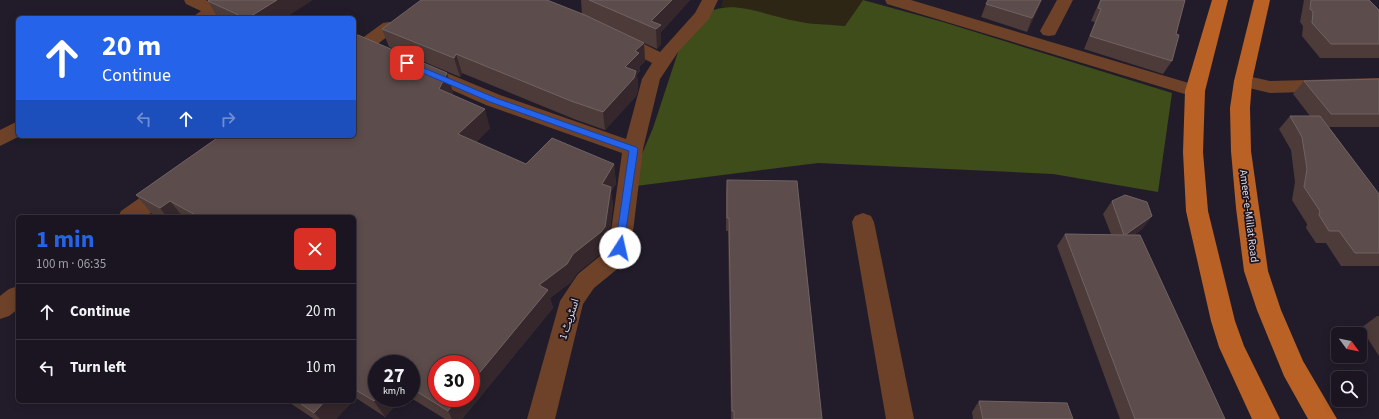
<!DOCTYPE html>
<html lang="en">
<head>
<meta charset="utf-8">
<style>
  body { margin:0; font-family:"Source Sans 3","Noto Sans Arabic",sans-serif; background:#231e29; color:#f1f3f6; height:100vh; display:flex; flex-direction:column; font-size:15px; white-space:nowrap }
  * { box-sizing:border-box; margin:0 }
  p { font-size:13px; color:#9f9fa5 }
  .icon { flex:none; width:22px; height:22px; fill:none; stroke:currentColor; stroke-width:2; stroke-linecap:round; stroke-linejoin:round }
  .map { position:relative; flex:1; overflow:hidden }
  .side { position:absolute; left:16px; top:215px; width:340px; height:188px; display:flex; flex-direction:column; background:#1a1520; border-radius:6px; box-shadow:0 2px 10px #0003,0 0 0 1px #38343e }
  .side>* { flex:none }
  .banner { position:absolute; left:16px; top:16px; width:340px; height:122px; border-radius:6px; box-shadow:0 2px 10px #0003,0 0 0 1px #38343e; background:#2563eb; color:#fff; overflow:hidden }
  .needle { width:26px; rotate:122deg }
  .fabs { position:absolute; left:1331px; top:327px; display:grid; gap:8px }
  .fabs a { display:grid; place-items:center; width:36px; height:36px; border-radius:6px; background:#1a1520; box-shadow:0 2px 10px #0003,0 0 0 1px #38343e; font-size:20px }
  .speed { position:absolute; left:368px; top:355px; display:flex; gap:8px; font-size:20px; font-weight:700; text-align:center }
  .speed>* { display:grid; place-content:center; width:52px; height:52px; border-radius:50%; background:#1a1520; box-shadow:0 2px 10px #0003,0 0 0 1px #38343e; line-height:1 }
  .speed small { font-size:10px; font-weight:400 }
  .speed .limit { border:6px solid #d22; background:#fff; color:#111 }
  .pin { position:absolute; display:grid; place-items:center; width:34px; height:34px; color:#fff; margin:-17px; border-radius:8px; box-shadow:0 2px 6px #0006 }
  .me { position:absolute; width:44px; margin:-22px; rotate:10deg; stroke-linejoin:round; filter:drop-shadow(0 0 3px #0008) }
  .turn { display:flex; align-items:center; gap:14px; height:84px; padding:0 20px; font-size:18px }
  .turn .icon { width:52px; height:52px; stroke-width:2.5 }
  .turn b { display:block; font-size:28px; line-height:34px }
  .lanes { display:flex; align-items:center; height:38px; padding:0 20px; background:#0003; justify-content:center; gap:20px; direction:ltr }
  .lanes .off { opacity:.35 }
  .round { display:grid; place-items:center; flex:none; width:42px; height:42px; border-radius:6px; background:#231e29 }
  .head { display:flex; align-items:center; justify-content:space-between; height:68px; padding:0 20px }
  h1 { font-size:24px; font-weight:700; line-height:30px; color:#2563eb }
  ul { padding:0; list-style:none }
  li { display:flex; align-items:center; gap:12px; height:56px; padding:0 20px; border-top:1px solid #38343e }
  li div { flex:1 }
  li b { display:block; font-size:15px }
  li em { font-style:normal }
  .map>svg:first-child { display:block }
  .industrial { fill:#2d2615 }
  .green { fill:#3e4d19 }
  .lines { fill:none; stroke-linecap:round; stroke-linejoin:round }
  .minor { fill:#6d4229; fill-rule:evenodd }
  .major { fill:#ba6226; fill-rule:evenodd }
  .wall { fill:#4c3b39 }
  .shaded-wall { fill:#35272b }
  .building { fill:#5c4c4b; stroke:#706364 }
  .route { fill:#2563eb; stroke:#184099 }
  .labels { text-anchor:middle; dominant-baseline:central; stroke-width:3.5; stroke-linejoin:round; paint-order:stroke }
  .street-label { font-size:11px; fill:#dfdce5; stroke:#191320 }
</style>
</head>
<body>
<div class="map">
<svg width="1379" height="419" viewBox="0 0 1379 419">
  <rect width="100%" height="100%" fill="#221c2a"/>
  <path class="industrial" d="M 723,0 L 863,0 L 846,26 L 797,22 L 752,10 L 721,7 Z"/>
  <path class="green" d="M 863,0 L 943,22 L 1172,93 L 1158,192 L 1053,174 L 818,163 L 628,187 L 653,128 L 680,46 L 714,6 L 714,10 C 737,1 772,17 796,21 C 812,25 829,24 845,26 Z"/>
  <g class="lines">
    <path class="minor" d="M 184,0 L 206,0 L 214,4 L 221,0 L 242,0 L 240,4 L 213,18 L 191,18 L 201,11 L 186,4 Z
      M 702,0 L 718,0 L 709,19 L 678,52 L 660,79 L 643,149 L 631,248 L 621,266 L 594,288 L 583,304 L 555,419 L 527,419 L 560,301 L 578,274 L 605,252 L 609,246 L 622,153 L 486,105 L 416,74 L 414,70 L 416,66 L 423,64 L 430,66 L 500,95 L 626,139 L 642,79 L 652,63 L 612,42 L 609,38 L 612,34 L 618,33 L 624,34 L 660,52 L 695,13 Z
      M 885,0 L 911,0 L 1202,87 L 1205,91 L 1202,95 L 1195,97 L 1188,95 L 887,4 Z
      M 1057,0 L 1073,0 L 1055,35 L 1049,36 L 1043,35 L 1040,31 Z
      M 389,22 L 395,23 L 398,27 L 395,31 L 360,57 L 354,59 L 354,44 L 383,23 Z
      M 1243,75 L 1270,81 L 1379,78 L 1379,90 L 1270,93 L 1236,85 L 1234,81 L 1236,77 Z
      M 18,121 L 18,136 L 20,136 L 0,146 L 0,130 Z
      M 169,181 L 177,183 L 180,189 L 177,195 L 145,217 L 118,217 L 121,211 L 161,183 Z
      M 863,213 L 871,216 L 874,222 L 914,419 L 886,419 L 852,222 L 855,216 Z
      M 18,286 L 18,309 L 9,316 L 0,319 L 0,296 L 9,289 Z"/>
    <path class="major" d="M 1212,0 L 1228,0 L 1205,91 L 1203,152 L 1208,211 L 1235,321 L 1244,346 L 1280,419 L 1252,419 L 1219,347 L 1211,321 L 1186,211 L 1183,152 L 1185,91 Z
      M 1254,0 L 1270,0 L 1252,81 L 1250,108 L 1251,151 L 1268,271 L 1281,310 L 1303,361 L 1337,419 L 1308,419 L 1284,376 L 1257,310 L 1244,271 L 1236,208 L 1231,151 L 1230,108 L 1234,81 Z"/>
  </g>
  <path class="wall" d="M 581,0 L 690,0 L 661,32 L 661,44 L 657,49 L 644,43 L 645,61 L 640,66 L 640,71 L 637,75 L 638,90 L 636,96 L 605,130 L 574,119 L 462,73 L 460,77 L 389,47 L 382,29 L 582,14 Z
    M 1042,0 L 1027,32 L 981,17 L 986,4 Z
    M 1100,0 L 1185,0 L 1176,34 L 1172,61 L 1163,74 L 1084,49 L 1095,22 L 1091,21 Z
    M 1304,0 L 1369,0 L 1379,10 L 1379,58 L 1320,58 L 1302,36 L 1303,26 L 1300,22 Z
    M 208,1 L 285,18 L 218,18 Z
    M 1379,79 L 1379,127 L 1329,127 L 1379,194 L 1379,266 L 1341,266 L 1326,243 L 1316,243 L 1306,228 L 1307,224 L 1292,200 L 1295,182 L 1291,150 L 1279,129 L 1290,116 L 1310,116 L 1293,94 L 1304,81 Z
    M 453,92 L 452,95 L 490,128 L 476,142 L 526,164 L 614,164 L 616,184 L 611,192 L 613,206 L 608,245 L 604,251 L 577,273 L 571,282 L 550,298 L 553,308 L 462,419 L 445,419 L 411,398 L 411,364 L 377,364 L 377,398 L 402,398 L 385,417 L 356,398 L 354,400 L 354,217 L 158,217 L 152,214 L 136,195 Z
    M 727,180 L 822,419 L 731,419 L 728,231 L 726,231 L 726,193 Z
    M 1112,201 L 1152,216 L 1142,229 L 1134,235 L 1225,419 L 1120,419 L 1057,246 L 1065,234 L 1111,234 L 1103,214 Z
    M 1377,316 L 1379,316 L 1379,356 L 1361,328 Z
    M 287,401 L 353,401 L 336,419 L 314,419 Z
    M 979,401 L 1073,419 L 973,419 L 972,412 Z"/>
  <path class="shaded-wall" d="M 277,0 L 313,0 L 285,18 L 248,18 Z
    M 672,0 L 690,0 L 661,32 L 661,44 L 657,49 L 656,29 L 651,21 Z
    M 1041,0 L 1042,0 L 1027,32 L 1032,18 Z
    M 644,43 L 645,61 L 640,66 L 640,71 L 637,75 L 638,90 L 636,96 L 605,130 L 603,112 L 625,67 L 635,51 Z
    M 456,54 L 462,73 L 460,77 L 454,58 Z
    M 447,73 L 453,92 L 446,109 L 439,89 Z
    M 485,109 L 490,128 L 464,153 L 458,134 Z
    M 614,164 L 616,184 L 611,192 L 613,206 L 608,245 L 604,251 L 577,273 L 571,282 L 550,298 L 553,308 L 462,419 L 452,419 L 448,411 L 458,398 L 471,398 L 471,383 L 602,184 Z
    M 170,201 L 183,217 L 167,217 L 160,208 Z
    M 1152,216 L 1142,229 L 1116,247 L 1125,235 Z
    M 377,398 L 402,398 L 385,417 L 374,401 Z
    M 325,401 L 353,401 L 336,419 L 320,419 L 314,413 Z"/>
  <path class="building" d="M 209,0 L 277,0 L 248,18 L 245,18 L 208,1 Z
    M 421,0 L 547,0 L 585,15 L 644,43 L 635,51 L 639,53 L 625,67 L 636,71 L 634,78 L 603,112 L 571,101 L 456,54 L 454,58 L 382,29 Z
    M 589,0 L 672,0 L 651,21 L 661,25 L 656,29 Z
    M 988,0 L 1041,0 L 1032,18 L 986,4 Z
    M 1101,0 L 1185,0 L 1176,34 L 1179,35 L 1172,61 L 1090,36 L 1101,9 L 1098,8 Z
    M 1311,0 L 1369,0 L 1379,10 L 1379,44 L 1331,44 L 1312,23 L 1313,12 L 1310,9 Z
    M 358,35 L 447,73 L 439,89 L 485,109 L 458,134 L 526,164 L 552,138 L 614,164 L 602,184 L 611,187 L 605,227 L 601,232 L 573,254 L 567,264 L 539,285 L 548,290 L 471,383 L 471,364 L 437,364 L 437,398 L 458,398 L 448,411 L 411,388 L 411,364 L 377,364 L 377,398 L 374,401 L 354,389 L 354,217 L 199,217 L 170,201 L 160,208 L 136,195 L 220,136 L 354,136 L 354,36 Z
    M 1379,79 L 1379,114 L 1331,114 L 1304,81 Z
    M 1290,116 L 1320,116 L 1379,194 L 1379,253 L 1355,253 L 1339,231 L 1329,231 L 1319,215 L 1320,211 L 1304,187 L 1307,169 L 1302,137 Z
    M 727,180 L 797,181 L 822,419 L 734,419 L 734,411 L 732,411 L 729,218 L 727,218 Z
    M 1125,195 L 1147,202 L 1152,216 L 1125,235 L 1140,235 L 1225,419 L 1135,419 L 1065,234 L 1124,235 L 1112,201 Z
    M 297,401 L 325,401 L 314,413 Z
    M 979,401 L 1067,403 L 1073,419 L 983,419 Z"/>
  <path class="route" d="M 407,61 L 496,98 L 636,147 L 638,149 L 623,250 L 620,251 L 615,248 L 629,151 L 490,102 L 404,65 L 404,62 Z"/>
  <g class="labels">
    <g class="street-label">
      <text transform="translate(1249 216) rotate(83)">Ameer-e-Millat Road</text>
      <text transform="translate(569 319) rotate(-72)">اسٹریٹ 1</text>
    </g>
  </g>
</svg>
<div class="fabs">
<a><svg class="needle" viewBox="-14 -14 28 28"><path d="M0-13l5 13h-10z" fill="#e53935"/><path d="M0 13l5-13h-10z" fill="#9f9fa5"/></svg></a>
<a><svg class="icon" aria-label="search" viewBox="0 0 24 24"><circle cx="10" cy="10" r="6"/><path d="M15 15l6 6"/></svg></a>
</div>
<div class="speed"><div>27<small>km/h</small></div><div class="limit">30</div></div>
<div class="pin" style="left:407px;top:63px;background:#d93025"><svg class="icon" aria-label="arrive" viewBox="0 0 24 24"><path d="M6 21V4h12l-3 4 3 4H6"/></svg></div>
<svg class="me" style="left:620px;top:248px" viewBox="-20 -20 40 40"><circle r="19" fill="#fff"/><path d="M0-13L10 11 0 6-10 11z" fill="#2563eb"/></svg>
<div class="banner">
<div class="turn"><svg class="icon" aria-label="ahead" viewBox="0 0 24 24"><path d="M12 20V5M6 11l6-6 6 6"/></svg><div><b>20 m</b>Continue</div></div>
<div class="lanes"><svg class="icon off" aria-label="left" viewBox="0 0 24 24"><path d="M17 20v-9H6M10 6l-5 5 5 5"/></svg><svg class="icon" aria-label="ahead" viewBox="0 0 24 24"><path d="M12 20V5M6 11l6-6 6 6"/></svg><svg class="icon off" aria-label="right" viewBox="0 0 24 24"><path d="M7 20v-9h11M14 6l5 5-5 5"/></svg></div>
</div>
<section class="side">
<div class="head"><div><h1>1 min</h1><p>100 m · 06:35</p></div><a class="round" style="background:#d93025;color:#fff"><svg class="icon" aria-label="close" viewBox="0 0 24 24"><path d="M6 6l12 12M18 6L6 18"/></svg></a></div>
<ul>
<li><svg class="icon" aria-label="ahead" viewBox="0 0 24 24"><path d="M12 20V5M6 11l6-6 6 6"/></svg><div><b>Continue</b></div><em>20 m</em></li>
<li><svg class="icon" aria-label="left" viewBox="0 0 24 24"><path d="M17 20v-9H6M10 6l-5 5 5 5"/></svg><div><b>Turn left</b></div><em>10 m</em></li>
</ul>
</section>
</div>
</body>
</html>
